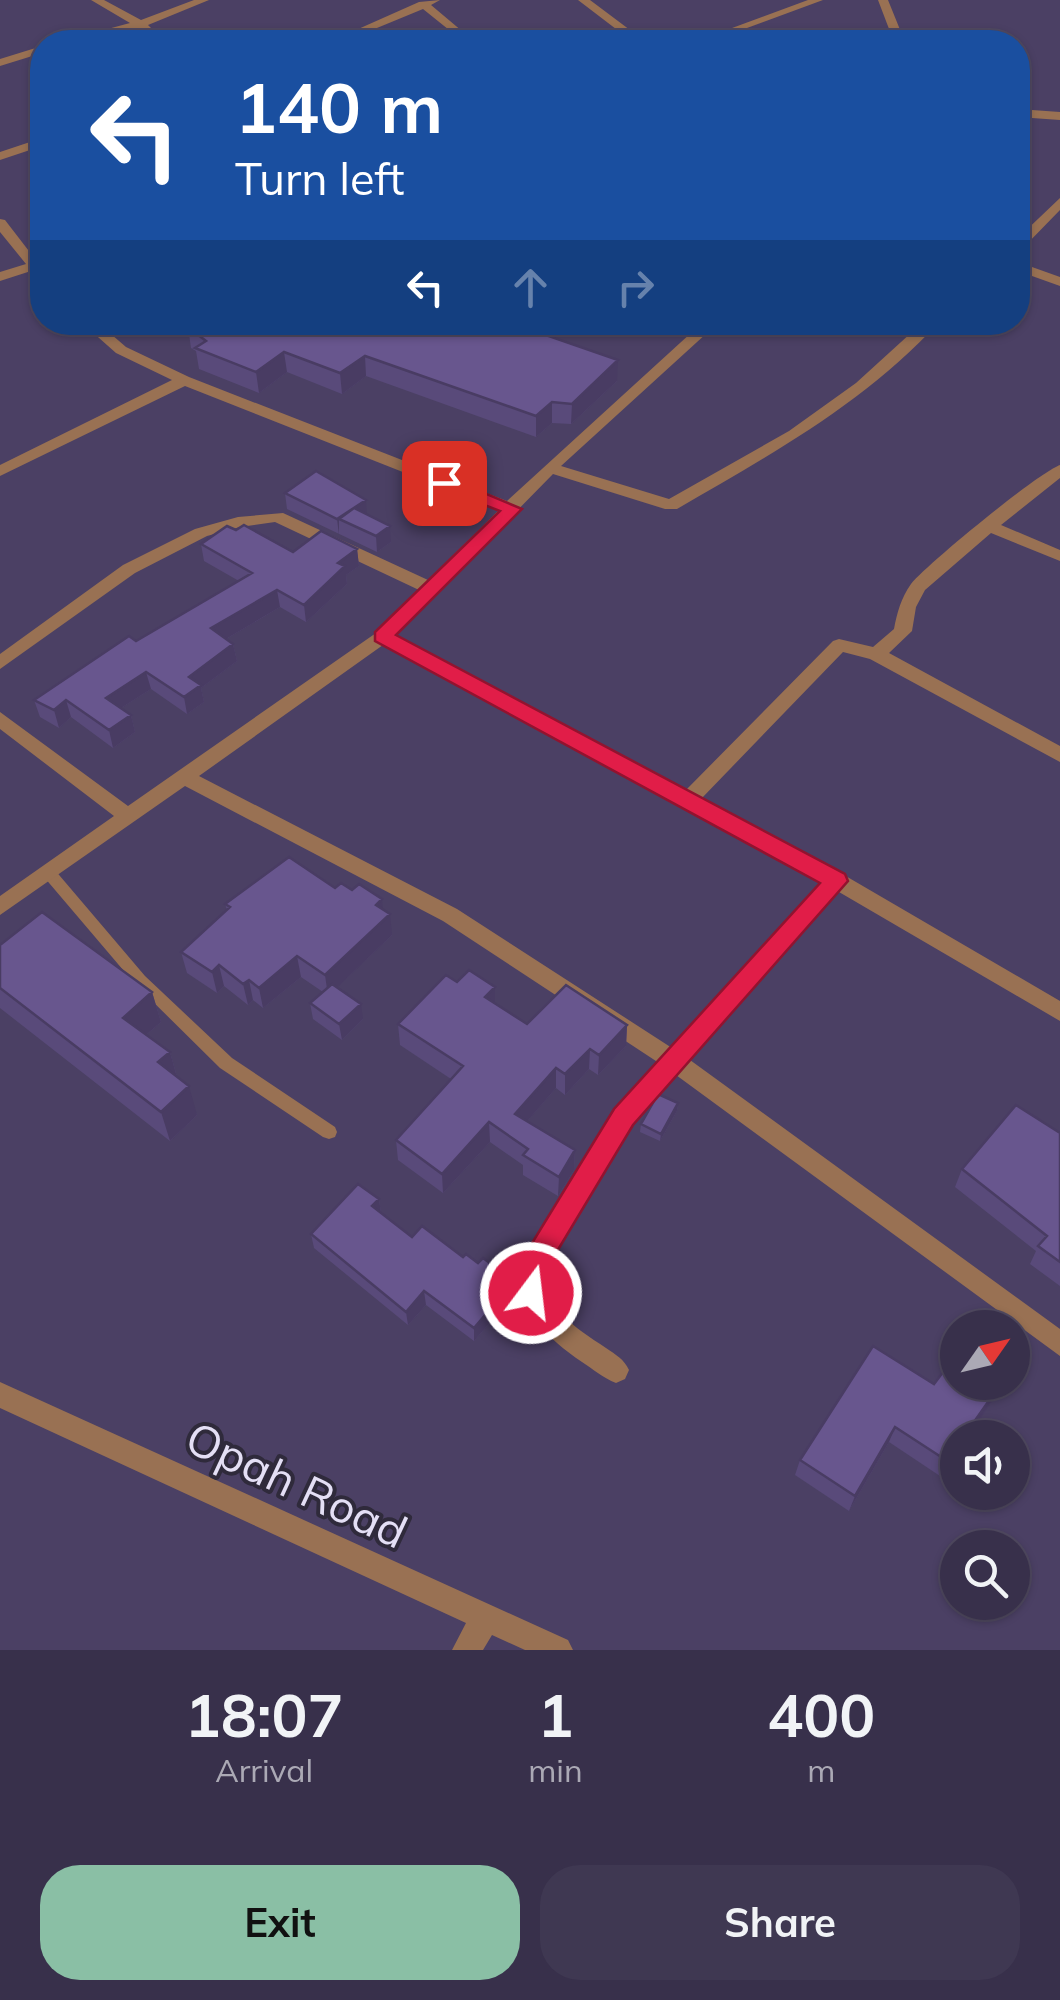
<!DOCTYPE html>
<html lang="en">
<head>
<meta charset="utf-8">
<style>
  body { margin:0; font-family:Mulish,sans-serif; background:#3f3852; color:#f1f3f6; height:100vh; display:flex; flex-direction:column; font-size:38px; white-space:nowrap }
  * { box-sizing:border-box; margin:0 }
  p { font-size:32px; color:#aba9b5 }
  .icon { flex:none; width:55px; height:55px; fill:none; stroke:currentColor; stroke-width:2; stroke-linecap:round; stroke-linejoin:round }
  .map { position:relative; height:1650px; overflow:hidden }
  .sheet { display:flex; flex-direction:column; background:#38304b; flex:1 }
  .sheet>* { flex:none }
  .guide { position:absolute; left:30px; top:30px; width:1000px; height:305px; border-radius:40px; box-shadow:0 2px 8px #0004,0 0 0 2px #524b63; background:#1a4fa0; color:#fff; overflow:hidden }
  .needle { width:65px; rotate:56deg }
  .tools { position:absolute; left:940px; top:1310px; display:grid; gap:20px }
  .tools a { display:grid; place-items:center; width:90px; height:90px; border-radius:50%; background:#38304b; box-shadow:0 2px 8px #0004,0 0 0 2px #524b63; font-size:50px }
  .pin { position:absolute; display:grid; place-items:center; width:85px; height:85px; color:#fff; margin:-42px; border-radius:20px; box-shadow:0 5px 15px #0006 }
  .me { position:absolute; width:110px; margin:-55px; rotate:15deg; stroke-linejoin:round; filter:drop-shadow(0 0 8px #0008) }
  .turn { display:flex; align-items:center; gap:35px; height:210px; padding:0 40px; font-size:45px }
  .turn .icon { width:130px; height:130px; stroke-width:2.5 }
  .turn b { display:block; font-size:70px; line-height:85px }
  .lanes { display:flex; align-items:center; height:95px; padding:0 40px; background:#0003; justify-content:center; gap:50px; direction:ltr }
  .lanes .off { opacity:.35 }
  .eta { display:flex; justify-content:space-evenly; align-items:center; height:170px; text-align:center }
  .eta b { font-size:60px; font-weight:700; line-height:70px }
  .primary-button { display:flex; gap:20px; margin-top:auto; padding:20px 40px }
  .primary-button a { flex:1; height:115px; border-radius:40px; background:#8abfa5; color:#111; font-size:40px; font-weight:700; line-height:115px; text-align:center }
  .primary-button a+a { background:#3f3852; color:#f1f3f6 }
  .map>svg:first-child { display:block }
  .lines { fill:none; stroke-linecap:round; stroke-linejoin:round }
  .service { fill:#997153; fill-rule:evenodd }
  .minor { fill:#997153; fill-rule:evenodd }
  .wall { fill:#594a7a }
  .shaded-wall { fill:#493c63 }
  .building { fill:#68568e; stroke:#493c63; stroke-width:2.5 }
  .route { fill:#e11d48; stroke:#92132f; stroke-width:2.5 }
  .labels { text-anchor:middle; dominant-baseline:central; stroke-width:8; stroke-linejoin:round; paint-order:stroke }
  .near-street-label { font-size:45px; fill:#e4dff5; stroke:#2f2a3b }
</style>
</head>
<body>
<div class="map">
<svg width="1060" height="1650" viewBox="0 0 1060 1650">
  <rect width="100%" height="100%" fill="#4b4064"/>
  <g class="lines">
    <path class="service" d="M 49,868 L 54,869 L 145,976 L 232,1058 L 335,1127 L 337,1132 L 335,1137 L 329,1139 L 323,1137 L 220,1068 L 135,984 L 44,877 L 42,873 L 44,869 Z"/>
    <path class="minor" d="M 91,0 L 104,0 L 141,20 L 194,0 L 209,0 L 148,25 L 165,42 L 154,42 L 138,28 L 76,42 L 59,42 L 130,23 Z
      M 440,0 L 431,5 L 475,42 L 464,42 L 423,9 L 343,42 L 329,42 L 419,2 Z
      M 578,0 L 590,0 L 646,42 L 633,42 Z
      M 808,0 L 823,0 L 709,42 L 694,42 Z
      M 878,0 L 888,0 L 905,42 L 894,42 Z
      M 42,46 L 42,53 L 0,66 L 0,59 Z
      M 1018,109 L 1060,112 L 1060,120 L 1018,117 Z
      M 42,138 L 42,146 L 0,160 L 0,152 Z
      M 1060,198 L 1060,210 L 1023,248 L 1018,249 L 1018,238 Z
      M 0,219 L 5,220 L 42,268 L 42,280 L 31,271 L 0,281 L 0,272 L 26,264 L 0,232 Z
      M 1018,262 L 1060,277 L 1060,286 L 1018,271 Z
      M 81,322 L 97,322 L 126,347 L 189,377 L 507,501 L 703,322 L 719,322 L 561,466 L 669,499 L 789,431 L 856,383 L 923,322 L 939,322 C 865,403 770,455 677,509 L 665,509 L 553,474 L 394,636 L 685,791 L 833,641 L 839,639 L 873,647 L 894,629 C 897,613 901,598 911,584 C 927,564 1038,473 1060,465 L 1060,478 L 1001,525 L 1060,550 L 1060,561 L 991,533 L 925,590 L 916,607 L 912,631 L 889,653 L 1060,746 L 1060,762 L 870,659 L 843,652 L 701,799 L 844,875 L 1060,1001 L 1060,1021 L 839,892 L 690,1060 L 1060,1329 L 1060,1356 L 676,1075 L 632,1124 L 545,1268 C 548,1312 572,1325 606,1348 C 616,1355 624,1359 629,1370 L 625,1379 L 616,1383 C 603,1378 593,1369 582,1362 C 545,1337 522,1312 520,1266 L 616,1110 L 659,1063 L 443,921 L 185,786 L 0,915 L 0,896 L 114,816 L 0,729 L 0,712 L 128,806 L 376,633 L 419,590 L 275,522 L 240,527 L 207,536 L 135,573 L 0,669 L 0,654 L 123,565 L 195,529 L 238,517 L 283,513 L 428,580 L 499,510 L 185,386 L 0,476 L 0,465 L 172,380 L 116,353 ZM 383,645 L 823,883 L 672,1048 L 457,909 L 199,776 Z
      M 0,1382 L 568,1640 L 573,1650 L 525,1650 L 492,1635 L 483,1650 L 452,1650 L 466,1623 L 0,1408 Z"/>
  </g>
  <path class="wall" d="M 188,327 L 347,332 L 617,381 L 571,424 L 552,423 L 536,437 L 366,376 L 342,394 L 287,372 L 259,393 L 199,369 L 196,351 L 191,348 Z
    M 285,493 L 367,514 L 391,542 L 377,552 L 287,509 Z
    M 236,530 L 293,552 L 357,549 L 359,566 L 346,575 L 347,584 L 306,622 L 280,607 L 226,639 L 233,644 L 237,661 L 201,688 L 204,702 L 187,714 L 151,689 L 121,708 L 131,715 L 135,732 L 113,748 L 71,717 L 59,728 L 40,717 L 34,700 L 239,581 L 204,561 L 201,544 Z
    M 335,888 L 383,910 L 392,935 L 337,987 L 363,1019 L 342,1040 L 313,1019 L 310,1003 L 323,992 L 301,977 L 263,1008 L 253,1000 L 248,1005 L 224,986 L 217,993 L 187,973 L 181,952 L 227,910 L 225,904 Z
    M 0,945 L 152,992 L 161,1022 L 146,1035 L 170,1052 L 177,1077 L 197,1115 L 170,1141 L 0,1008 Z
    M 457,982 L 495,987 L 495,1004 L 527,1024 L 627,1025 L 626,1046 L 598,1075 L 589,1069 L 565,1095 L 556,1088 L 527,1121 L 575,1150 L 574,1170 L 558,1196 L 523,1175 L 523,1165 L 490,1142 L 443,1193 L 398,1160 L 396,1140 L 451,1079 L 400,1045 L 398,1024 Z
    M 678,1103 L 677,1111 L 660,1141 L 640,1132 L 641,1124 Z
    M 1060,1133 L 1060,1286 L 1030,1264 L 1036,1251 L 955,1187 L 962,1169 Z
    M 379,1199 L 381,1213 L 412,1237 L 478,1263 L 514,1295 L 474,1341 L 426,1305 L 408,1325 L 314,1248 L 311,1234 Z
    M 958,1382 L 1005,1382 L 976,1424 L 958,1438 L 958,1488 L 889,1442 L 849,1511 L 795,1475 L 800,1460 L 934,1384 Z
    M 965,1492 L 1002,1492 L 992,1510 Z"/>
  <path class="shaded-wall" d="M 284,352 L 287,372 L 259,393 L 256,372 Z
    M 365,356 L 366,376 L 342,394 L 340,373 Z
    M 618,360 L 617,381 L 571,424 L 572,404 Z
    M 552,402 L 552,423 L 536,437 L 536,416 Z
    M 366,500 L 367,516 L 339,519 L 339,535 L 337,519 Z
    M 390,526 L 391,542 L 377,552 L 376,536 Z
    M 357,549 L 359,566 L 346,575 L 347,584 L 306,622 L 304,605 L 338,563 Z
    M 277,590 L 280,607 L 214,646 L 211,628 Z
    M 233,644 L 237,661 L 201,688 L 204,702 L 187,714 L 184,697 L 189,677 Z
    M 146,672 L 151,689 L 110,715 L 106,698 Z
    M 66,700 L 71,717 L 59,728 L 54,710 Z
    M 131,715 L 135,732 L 113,748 L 109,730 Z
    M 382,899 L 384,919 L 390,914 L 392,935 L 328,996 L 325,975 L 376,905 Z
    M 297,956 L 301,977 L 263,1008 L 259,988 Z
    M 219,965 L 224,986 L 217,993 L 212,972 Z
    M 249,980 L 253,1000 L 248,1005 L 243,984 Z
    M 495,987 L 495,1008 L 485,997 Z
    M 152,992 L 161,1022 L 132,1047 L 123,1018 Z
    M 361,1004 L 363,1019 L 342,1040 L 339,1024 Z
    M 627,1025 L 626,1046 L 598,1075 L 599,1055 Z
    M 590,1049 L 589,1069 L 565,1095 L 565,1074 Z
    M 170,1052 L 178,1081 L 158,1062 Z
    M 556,1068 L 556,1088 L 515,1135 L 515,1114 Z
    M 189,1086 L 197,1115 L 170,1141 L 161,1112 Z
    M 678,1103 L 677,1111 L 660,1141 L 661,1134 Z
    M 489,1122 L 490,1142 L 443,1193 L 442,1174 Z
    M 575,1150 L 574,1170 L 558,1196 L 559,1177 Z
    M 379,1199 L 381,1213 L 372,1206 Z
    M 514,1281 L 514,1295 L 474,1341 L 474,1328 Z
    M 424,1291 L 426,1305 L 408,1325 L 406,1312 Z
    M 1002,1382 L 1005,1382 L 967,1438 L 974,1422 Z
    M 895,1427 L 889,1442 L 849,1511 L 855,1496 Z"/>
  <path class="building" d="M 200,322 L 219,322 L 226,328 L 235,322 L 317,322 L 347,332 L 360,322 L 453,322 L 461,325 L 466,322 L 508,322 L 618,360 L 572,404 L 552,402 L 536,416 L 365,356 L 340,373 L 284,352 L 256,372 L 195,348 L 206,341 L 188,327 Z
    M 316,471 L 366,500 L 337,519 L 285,493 Z
    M 354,508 L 390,526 L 376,536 L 339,519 Z
    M 244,525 L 293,552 L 321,531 L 357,549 L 338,563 L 345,566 L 304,605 L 277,590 L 211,628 L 233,644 L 189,677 L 201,685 L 184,697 L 146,672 L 106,698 L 131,715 L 109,730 L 66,700 L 54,710 L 34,700 L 129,636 L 136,641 L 252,573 L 201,544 L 227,526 L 236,530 Z
    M 289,857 L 335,888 L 341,883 L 352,890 L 359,884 L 382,899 L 376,905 L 390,914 L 325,975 L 297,956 L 259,988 L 249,980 L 243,984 L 219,965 L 212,972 L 181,952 L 230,907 L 225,904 Z
    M 42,912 L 152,992 L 123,1018 L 170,1052 L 158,1062 L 189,1086 L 161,1112 L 0,988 L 0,945 Z
    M 469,970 L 495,987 L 485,997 L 527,1024 L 566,985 L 627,1025 L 599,1055 L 590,1049 L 565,1074 L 556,1068 L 515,1114 L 575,1150 L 559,1177 L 523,1155 L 528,1149 L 489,1122 L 442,1174 L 396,1140 L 463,1066 L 398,1024 L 446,975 L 457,982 Z
    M 332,984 L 361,1004 L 339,1024 L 310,1003 Z
    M 658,1094 L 678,1103 L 661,1134 L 641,1124 Z
    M 1016,1105 L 1060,1133 L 1060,1262 L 1038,1246 L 1047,1236 L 962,1169 Z
    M 358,1184 L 379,1199 L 372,1206 L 412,1237 L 422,1226 L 463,1257 L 466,1254 L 478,1263 L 483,1258 L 514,1281 L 474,1328 L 424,1291 L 406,1312 L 311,1234 Z
    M 873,1346 L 934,1384 L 958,1352 L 958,1382 L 1002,1382 L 974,1422 L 998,1438 L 958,1438 L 958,1468 L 895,1427 L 855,1496 L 800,1460 Z
    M 1012,1348 L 1022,1355 L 1012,1368 Z
    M 1012,1447 L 1022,1453 L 1012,1472 Z"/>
  <path class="route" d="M 438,479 L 451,479 L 522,509 L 396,635 L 845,874 L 848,881 L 633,1125 L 547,1268 L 541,1302 L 531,1306 L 521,1302 L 518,1266 L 614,1109 L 820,883 L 375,641 L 375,632 L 500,511 L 438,487 Z"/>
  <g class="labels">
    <g class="near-street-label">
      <text transform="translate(297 1484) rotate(25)">Opah Road</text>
    </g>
  </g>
</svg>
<div class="tools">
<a><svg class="needle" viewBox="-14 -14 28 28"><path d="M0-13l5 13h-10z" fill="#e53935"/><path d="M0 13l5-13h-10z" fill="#aba9b5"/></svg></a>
<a><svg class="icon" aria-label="sound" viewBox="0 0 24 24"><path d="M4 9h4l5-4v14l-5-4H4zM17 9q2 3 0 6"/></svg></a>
<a><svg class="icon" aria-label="search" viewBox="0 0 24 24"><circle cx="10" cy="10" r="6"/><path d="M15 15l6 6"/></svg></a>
</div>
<div class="pin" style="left:444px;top:483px;background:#d93025"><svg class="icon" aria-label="arrive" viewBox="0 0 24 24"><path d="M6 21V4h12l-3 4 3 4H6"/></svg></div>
<svg class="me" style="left:531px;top:1293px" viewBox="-20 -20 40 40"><circle r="17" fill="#e11d48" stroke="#fff" stroke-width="3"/><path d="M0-11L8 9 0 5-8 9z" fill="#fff"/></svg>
<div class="guide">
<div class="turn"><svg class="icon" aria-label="left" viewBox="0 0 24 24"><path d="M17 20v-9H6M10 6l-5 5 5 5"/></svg><div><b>140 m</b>Turn left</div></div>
<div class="lanes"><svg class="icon" aria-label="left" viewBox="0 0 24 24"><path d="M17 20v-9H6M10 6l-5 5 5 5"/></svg><svg class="icon off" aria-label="ahead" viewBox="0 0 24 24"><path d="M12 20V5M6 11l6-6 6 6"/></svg><svg class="icon off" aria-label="right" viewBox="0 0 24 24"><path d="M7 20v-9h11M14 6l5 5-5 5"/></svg></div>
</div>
</div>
<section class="sheet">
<div class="eta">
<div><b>18:07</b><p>Arrival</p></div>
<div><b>1</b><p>min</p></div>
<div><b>400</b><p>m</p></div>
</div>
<div class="primary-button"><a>Exit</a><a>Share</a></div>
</section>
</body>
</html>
